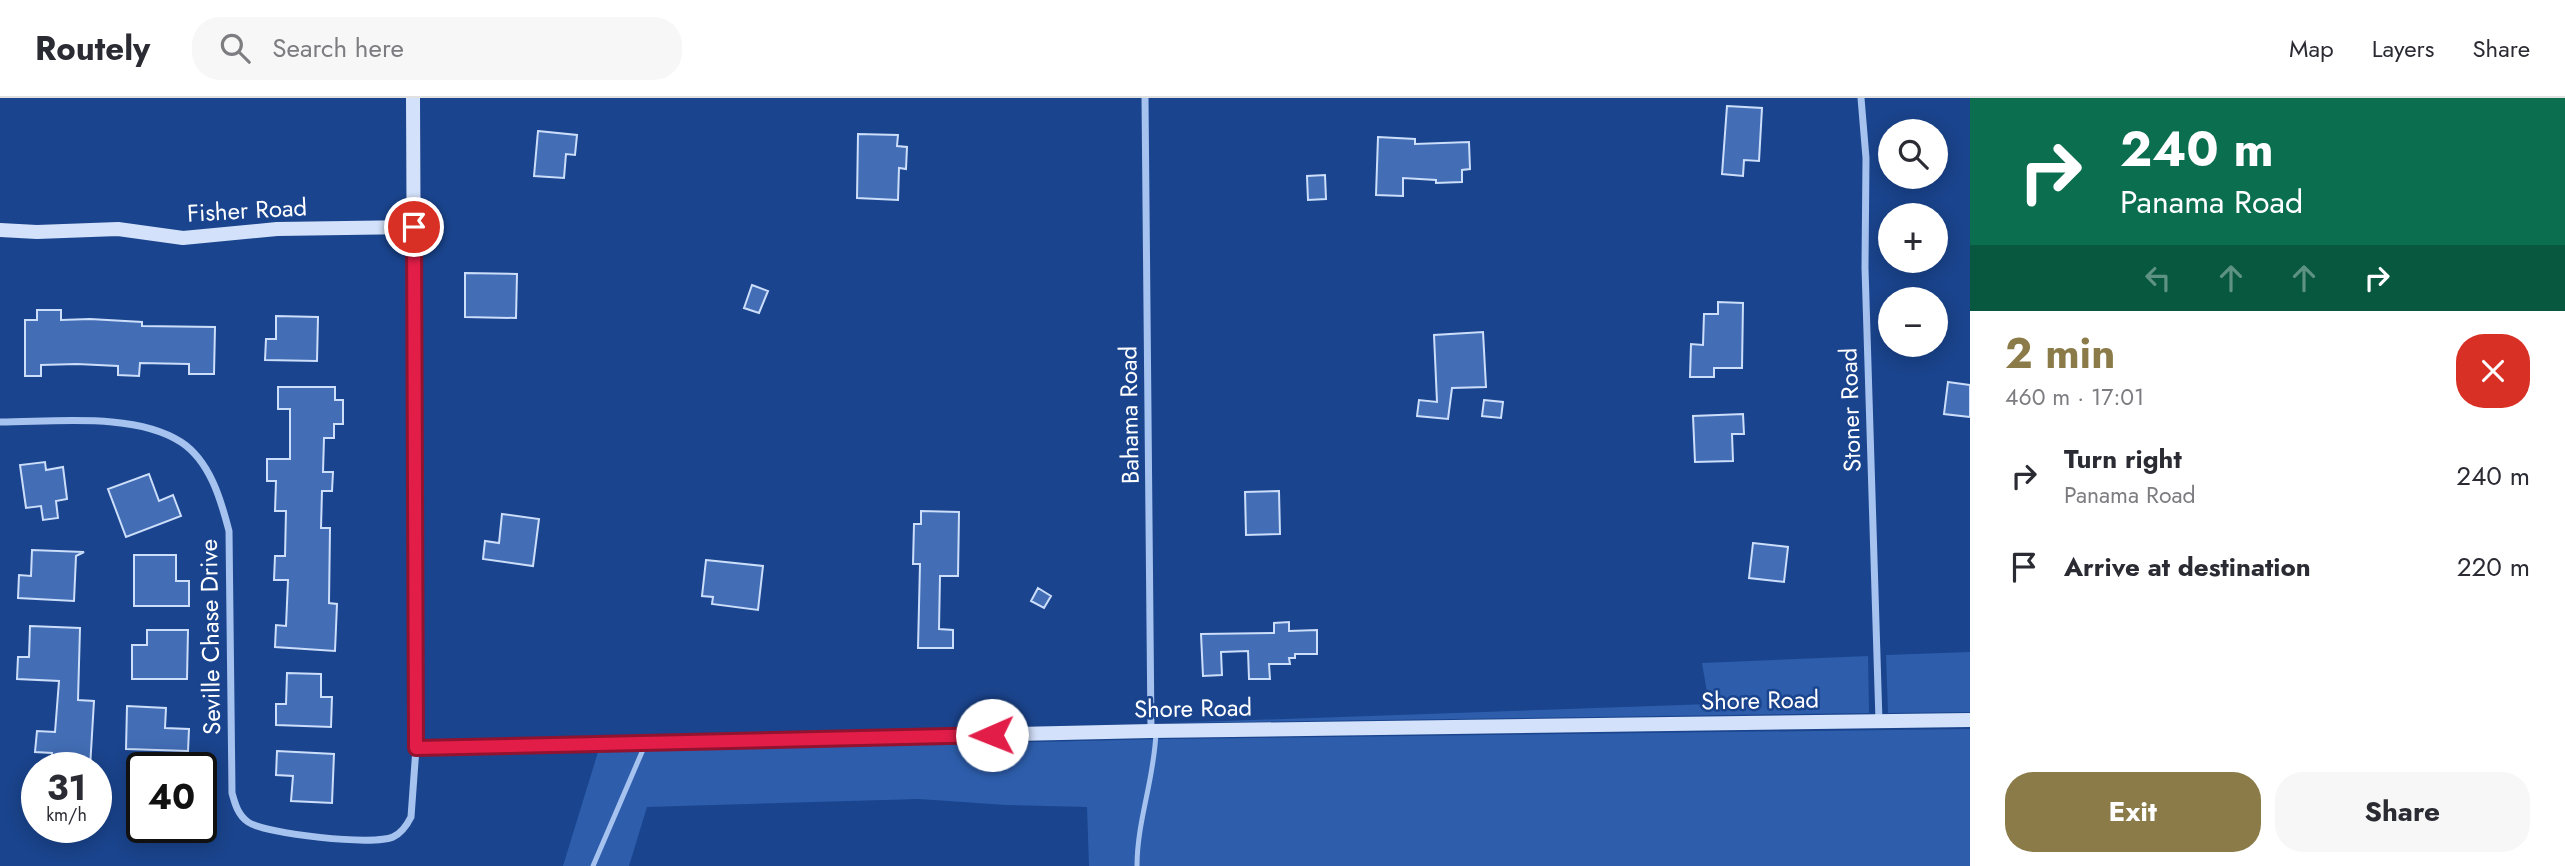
<!DOCTYPE html>
<html lang="en">
<head>
<meta charset="utf-8">
<style>
  body { margin:0; font-family:Jost,sans-serif; background:#f7f7f7; color:#2b2b33; height:100vh; display:flex; flex-direction:column; font-size:26px; white-space:nowrap }
  * { box-sizing:border-box; margin:0 }
  p { font-size:23px; color:#7c7c81 }
  .icon { flex:none; width:38px; height:38px; fill:none; stroke:currentColor; stroke-width:2; stroke-linecap:round; stroke-linejoin:round }
  .map { position:relative; flex:1; overflow:hidden }
  .panel { display:flex; flex-direction:column; background:#fff; width:595px }
  .panel>* { flex:none }
  .hud { background:#0b6e4f; color:#fff; overflow:hidden }
  .fabs { position:absolute; left:1878px; top:21px; display:grid; gap:14px }
  .fabs a { display:grid; place-items:center; width:70px; height:70px; border-radius:50%; background:#fff; box-shadow:0 4px 18px #0003; font-size:35px }
  .speed { position:absolute; left:21px; top:654px; display:flex; gap:14px; font-size:35px; font-weight:700; text-align:center }
  .speed>* { display:grid; place-content:center; width:91px; height:91px; border-radius:50%; background:#fff; box-shadow:0 4px 18px #0003; line-height:1 }
  .speed small { font-size:18px; font-weight:400 }
  .speed .limit { border:4px solid #111; border-radius:10px; background:#fff; color:#111 }
  .pin { position:absolute; display:grid; place-items:center; width:60px; height:60px; color:#fff; margin:-30px; border:4px solid #fff; border-radius:50%; box-shadow:0 2px 7px #0007 }
  .me { position:absolute; width:77px; margin:-38px; rotate:269deg; stroke-linejoin:round; filter:drop-shadow(0 0 5px #0008) }
  .turn { display:flex; align-items:center; gap:24px; height:147px; padding:0 35px; font-size:32px }
  .turn .icon { width:91px; height:91px; stroke-width:2.5 }
  .turn b { display:block; font-size:49px; line-height:60px }
  .lanes { display:flex; align-items:center; height:66px; padding:0 35px; background:#0003; justify-content:center; gap:35px; direction:ltr }
  .lanes .off { opacity:.35 }
  .round { display:grid; place-items:center; flex:none; width:74px; height:74px; border-radius:28px; background:#f7f7f7 }
  .summary { display:flex; align-items:center; justify-content:space-between; height:119px; padding:0 35px }
  h1 { font-size:42px; font-weight:700; line-height:52px; color:#8a7b49 }
  .action { display:flex; gap:14px; margin-top:auto; padding:14px 35px }
  .action a { flex:1; height:80px; border-radius:28px; background:#8a7b49; color:#fff; font-size:28px; font-weight:700; line-height:80px; text-align:center }
  .action a+a { background:#f7f7f7; color:#2b2b33 }
  ul { padding:0; list-style:none }
  li { display:flex; align-items:center; gap:21px; height:91px; padding:0 35px }
  li div { flex:1 }
  li b { display:block; font-size:26px }
  li em { font-style:normal }
  header { display:flex; align-items:center; gap:42px; box-sizing:border-box; height:98px; padding:0 35px; background:#fff; border-bottom:2px solid #e1e1e2 }
  header strong { font-size:33px }
  nav { display:flex; gap:38px; margin-inline-start:auto; font-size:24px }
  .search { width:490px; height:63px; background:#f7f7f7; display:flex; align-items:center; gap:18px; box-sizing:border-box; padding:0 24px; border-radius:28px; color:#7c7c81; font-size:26px }
  main { display:flex; flex:1; min-height:0 }
  .map>svg:first-child { display:block }
  .green { fill:#2d5dab }
  .building { fill:#436eb5; stroke:#ccdefa; stroke-width:2 }
  .lines { fill:none; stroke-linecap:round; stroke-linejoin:round }
  .lane { stroke:#a6c2ee; stroke-width:5 }
  .street { stroke:#a6c2ee; stroke-width:7 }
  .secondary { stroke:#d3e1fa; stroke-width:14 }
  .route-casing { stroke:#92132f; stroke-width:18 }
  .route { stroke:#e11d48; stroke-width:12 }
  .labels { text-anchor:middle; dominant-baseline:central; stroke-width:5; stroke-linejoin:round; paint-order:stroke }
  .street-label { font-size:24px; fill:#fff; stroke:#1a448d }
</style>
</head>
<body>
<header>
<strong>Routely</strong>
<div class="search"><svg class="icon" aria-label="search" viewBox="0 0 24 24"><circle cx="10" cy="10" r="6"/><path d="M15 15l6 6"/></svg>Search here</div>
<nav><a>Map</a><a>Layers</a><a>Share</a></nav>
</header>
<main>
<div class="map">
<svg width="1970" height="768" viewBox="0 0 1970 768">
  <rect width="100%" height="100%" fill="#1a448d"/>
  <path class="green" d="M 1970,554 L 1970,614 L 1888,615 L 1886,557 Z
    M 1868,558 L 1869,615 L 1168,625 L 1709,606 L 1702,565 Z
    M 1970,631 L 1970,768 L 1089,768 L 1087,709 L 1006,707 L 919,701 L 647,709 L 629,768 L 563,768 L 598,654 L 1163,641 Z"/>
  <path class="building" d="M 1727,8 L 1762,10 L 1759,63 L 1744,62 L 1743,78 L 1722,76 Z
    M 538,33 L 577,37 L 575,57 L 566,56 L 564,80 L 534,78 Z
    M 858,36 L 898,37 L 897,48 L 907,49 L 906,71 L 899,70 L 898,102 L 857,100 Z
    M 1378,39 L 1415,41 L 1415,46 L 1469,44 L 1470,71 L 1462,72 L 1462,84 L 1436,85 L 1436,82 L 1403,80 L 1403,98 L 1376,97 Z
    M 1325,77 L 1326,101 L 1308,102 L 1307,78 Z
    M 465,175 L 517,176 L 516,220 L 465,219 Z
    M 752,187 L 768,193 L 759,215 L 744,210 Z
    M 1718,204 L 1743,205 L 1742,270 L 1714,270 L 1714,279 L 1690,279 L 1691,246 L 1703,247 L 1704,216 L 1718,216 Z
    M 37,212 L 61,212 L 61,222 L 90,221 L 142,224 L 142,228 L 215,229 L 214,276 L 189,276 L 189,266 L 140,265 L 139,278 L 118,277 L 118,268 L 77,266 L 41,267 L 41,278 L 25,278 L 25,222 L 37,222 Z
    M 276,218 L 318,219 L 317,263 L 265,262 L 266,241 L 276,241 Z
    M 1483,234 L 1486,289 L 1452,290 L 1448,321 L 1417,318 L 1419,302 L 1437,304 L 1434,237 Z
    M 1948,284 L 1970,287 L 1970,319 L 1944,316 Z
    M 278,289 L 335,289 L 335,302 L 343,302 L 343,326 L 334,326 L 334,340 L 324,340 L 323,374 L 333,374 L 332,393 L 322,393 L 321,430 L 330,430 L 329,505 L 337,506 L 335,553 L 275,549 L 276,527 L 286,528 L 288,482 L 274,482 L 275,458 L 285,458 L 286,413 L 275,413 L 276,383 L 267,383 L 267,361 L 290,361 L 290,311 L 278,311 Z
    M 1484,302 L 1503,304 L 1501,320 L 1482,318 Z
    M 1743,316 L 1744,336 L 1732,336 L 1733,363 L 1695,364 L 1693,318 Z
    M 45,364 L 46,372 L 63,369 L 67,401 L 56,403 L 58,420 L 43,422 L 41,408 L 26,410 L 20,367 Z
    M 149,376 L 159,403 L 173,397 L 181,418 L 126,439 L 108,391 Z
    M 1279,393 L 1280,436 L 1246,437 L 1245,394 Z
    M 921,413 L 959,414 L 958,478 L 940,478 L 939,531 L 953,532 L 953,550 L 918,550 L 920,466 L 913,466 L 914,426 L 921,426 Z
    M 502,416 L 539,421 L 533,468 L 483,461 L 485,443 L 499,445 Z
    M 1753,445 L 1788,449 L 1784,484 L 1749,480 Z
    M 32,452 L 84,454 L 76,458 L 74,503 L 18,500 L 19,477 L 31,478 Z
    M 134,457 L 176,457 L 176,483 L 189,483 L 189,508 L 134,508 Z
    M 706,462 L 763,468 L 758,512 L 712,506 L 713,499 L 702,498 Z
    M 1038,490 L 1051,498 L 1044,510 L 1031,503 Z
    M 1289,524 L 1289,533 L 1317,532 L 1317,556 L 1295,556 L 1295,560 L 1289,560 L 1290,566 L 1269,566 L 1270,581 L 1249,581 L 1248,553 L 1221,554 L 1222,577 L 1203,578 L 1201,536 L 1274,535 L 1274,525 Z
    M 30,528 L 80,530 L 78,602 L 94,603 L 90,670 L 51,670 L 52,655 L 35,654 L 37,633 L 55,634 L 59,583 L 17,581 L 18,559 L 29,559 Z
    M 147,532 L 188,532 L 187,581 L 132,581 L 132,547 L 147,547 Z
    M 287,575 L 321,576 L 321,599 L 332,599 L 331,629 L 276,627 L 276,606 L 286,606 Z
    M 127,608 L 166,610 L 165,630 L 189,631 L 188,653 L 126,651 Z
    M 277,653 L 334,656 L 332,705 L 291,703 L 293,678 L 276,677 Z"/>
  <g class="lines">
    <path class="lane" d="M 593,768 L 645,647
      M 1137,768 C 1137,722 1155,679 1156,633"/>
    <path class="street" d="M 1145,0 L 1151,633
      M 1861,0 L 1866,60 L 1865,170 L 1879,623
      M 0,324 C 54,324 135,314 181,344 C 210,363 221,402 229,433 L 232,695 C 235,706 238,717 248,724 C 265,736 374,748 393,739 C 402,735 407,727 411,719 L 416,650"/>
    <path class="secondary" d="M 413,0 L 416,650 L 1151,633 L 1970,622
      M 0,132 L 37,134 L 118,131 L 183,140 L 277,131 L 414,129"/>
  </g>
  <g class="lines">
    <defs>
      <path id="route" d="M 414,129 L 416,650 L 992,637"/>
    </defs>
    <use href="#route" class="route-casing"/>
    <use href="#route" class="route"/>
  </g>
  <g class="labels">
    <g class="street-label">
      <text transform="translate(247 112) rotate(-3)">Fisher Road</text>
      <text transform="translate(1850 312) rotate(-92)">Stoner Road</text>
      <text transform="translate(1129 317) rotate(-91)">Bahama Road</text>
      <text transform="translate(210 539) rotate(-91)">Seville Chase Drive</text>
      <text transform="translate(1760 602) rotate(-1)">Shore Road</text>
      <text transform="translate(1193 610) rotate(-1)">Shore Road</text>
    </g>
  </g>
</svg>
<div class="fabs">
<a><svg class="icon" aria-label="search" viewBox="0 0 24 24"><circle cx="10" cy="10" r="6"/><path d="M15 15l6 6"/></svg></a>
<a>+</a>
<a>−</a>
</div>
<div class="speed"><div>31<small>km/h</small></div><div class="limit">40</div></div>
<div class="pin" style="left:414px;top:129px;background:#d93025"><svg class="icon" aria-label="arrive" viewBox="0 0 24 24"><path d="M6 21V4h12l-3 4 3 4H6"/></svg></div>
<svg class="me" style="left:992px;top:637px" viewBox="-20 -20 40 40"><circle r="19" fill="#fff"/><path d="M0-13L10 11 0 6-10 11z" fill="#e11d48"/></svg>
</div>
<section class="panel">
<div class="hud">
<div class="turn"><svg class="icon" aria-label="right" viewBox="0 0 24 24"><path d="M7 20v-9h11M14 6l5 5-5 5"/></svg><div><b>240 m</b>Panama Road</div></div>
<div class="lanes"><svg class="icon off" aria-label="left" viewBox="0 0 24 24"><path d="M17 20v-9H6M10 6l-5 5 5 5"/></svg><svg class="icon off" aria-label="ahead" viewBox="0 0 24 24"><path d="M12 20V5M6 11l6-6 6 6"/></svg><svg class="icon off" aria-label="ahead" viewBox="0 0 24 24"><path d="M12 20V5M6 11l6-6 6 6"/></svg><svg class="icon" aria-label="right" viewBox="0 0 24 24"><path d="M7 20v-9h11M14 6l5 5-5 5"/></svg></div>
</div>
<div class="summary"><div><h1>2 min</h1><p>460 m · 17:01</p></div><a class="round" style="background:#d93025;color:#fff"><svg class="icon" aria-label="close" viewBox="0 0 24 24"><path d="M6 6l12 12M18 6L6 18"/></svg></a></div>
<ul>
<li><svg class="icon" aria-label="right" viewBox="0 0 24 24"><path d="M7 20v-9h11M14 6l5 5-5 5"/></svg><div><b>Turn right</b><p>Panama Road</p></div><em>240 m</em></li>
<li><svg class="icon" aria-label="arrive" viewBox="0 0 24 24"><path d="M6 21V4h12l-3 4 3 4H6"/></svg><div><b>Arrive at destination</b></div><em>220 m</em></li>
</ul>
<div class="action"><a>Exit</a><a>Share</a></div>
</section>
</main>
</body>
</html>
